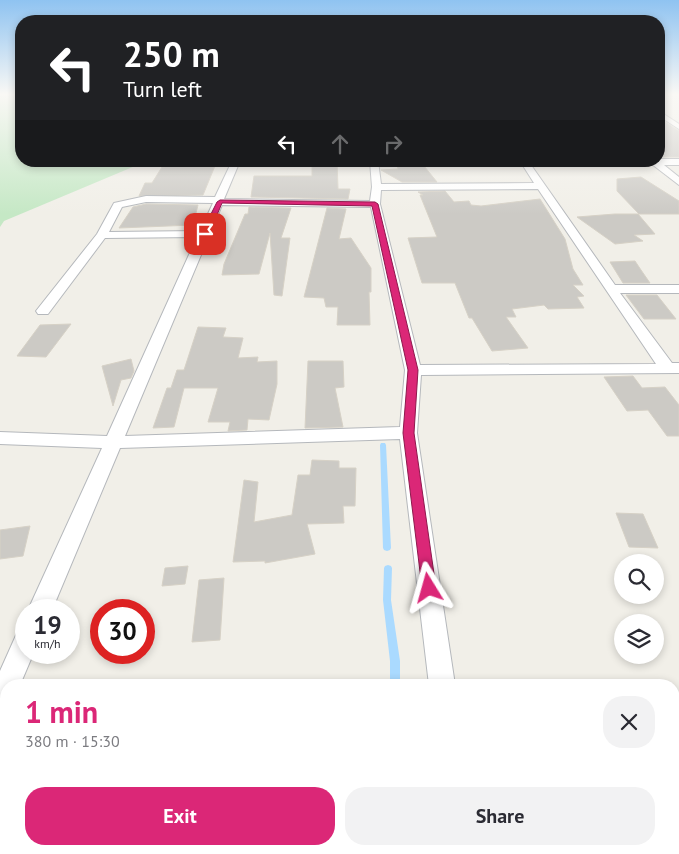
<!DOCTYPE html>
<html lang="en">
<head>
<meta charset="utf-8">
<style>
  body { margin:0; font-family:"PT Sans",sans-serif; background:#f2f2f3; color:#2b2b33; height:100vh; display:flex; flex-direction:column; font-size:19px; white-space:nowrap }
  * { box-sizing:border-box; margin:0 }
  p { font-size:16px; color:#7c7c81 }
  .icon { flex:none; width:28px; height:28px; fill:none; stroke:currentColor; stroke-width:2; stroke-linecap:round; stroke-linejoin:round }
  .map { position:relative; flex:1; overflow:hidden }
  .details { position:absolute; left:0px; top:679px; width:680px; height:176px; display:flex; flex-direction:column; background:#fff; border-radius:20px 20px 0 0; box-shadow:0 2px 8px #0003 }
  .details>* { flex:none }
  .top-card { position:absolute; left:15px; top:15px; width:650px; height:152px; border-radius:20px; box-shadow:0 2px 8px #0003; background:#202124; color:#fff; overflow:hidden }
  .tools { position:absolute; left:614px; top:554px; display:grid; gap:10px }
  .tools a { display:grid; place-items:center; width:50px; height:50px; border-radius:50%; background:#fff; box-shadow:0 2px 8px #0003; font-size:25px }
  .speed { position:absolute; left:15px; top:599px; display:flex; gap:10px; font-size:25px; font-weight:700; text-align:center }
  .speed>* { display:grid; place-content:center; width:65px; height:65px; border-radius:50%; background:#fff; box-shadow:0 2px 8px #0003; line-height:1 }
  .speed small { font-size:12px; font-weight:400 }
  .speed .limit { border:8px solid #d22; background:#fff; color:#111 }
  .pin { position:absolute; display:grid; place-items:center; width:42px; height:42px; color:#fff; margin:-21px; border-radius:10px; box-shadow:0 2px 8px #0006 }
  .me { position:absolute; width:55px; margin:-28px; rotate:352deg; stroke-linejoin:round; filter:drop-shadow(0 0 4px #0008) }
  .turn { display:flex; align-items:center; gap:18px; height:105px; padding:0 25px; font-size:22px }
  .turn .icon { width:65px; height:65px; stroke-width:2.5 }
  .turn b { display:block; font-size:35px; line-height:42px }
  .lanes { display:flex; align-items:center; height:48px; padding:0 25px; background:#0003; justify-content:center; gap:25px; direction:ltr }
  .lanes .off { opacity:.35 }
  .round { display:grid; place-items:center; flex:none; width:52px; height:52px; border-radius:20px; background:#f2f2f3 }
  .headline { display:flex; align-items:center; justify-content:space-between; height:85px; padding:0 25px }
  h1 { font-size:30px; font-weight:700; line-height:38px; color:#db2777 }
  .primary-button { display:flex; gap:10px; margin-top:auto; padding:10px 25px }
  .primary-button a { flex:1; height:58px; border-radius:20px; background:#db2777; color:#fff; font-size:20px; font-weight:700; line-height:58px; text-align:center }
  .primary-button a+a { background:#f2f2f3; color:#2b2b33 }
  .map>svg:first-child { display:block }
  .green { fill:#c5e8c5 }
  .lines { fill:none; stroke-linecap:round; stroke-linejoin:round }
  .stream { fill:#aadaff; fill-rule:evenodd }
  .building { fill:#cccac5; stroke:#d6d1c6 }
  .minor-casing { stroke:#b5b8bc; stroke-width:2 }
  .minor { fill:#fff; fill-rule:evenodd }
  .route { fill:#db2777; stroke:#8e194d }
</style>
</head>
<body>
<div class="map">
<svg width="679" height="854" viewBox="0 0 679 854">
  <rect width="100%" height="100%" fill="#f1efe8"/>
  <path class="green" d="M 0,95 L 21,95 L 21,161 L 147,161 L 4,221 L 0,227 Z"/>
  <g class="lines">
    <path class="stream" d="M 381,443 L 385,443 L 386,445 L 391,548 L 390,550 L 387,551 L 384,550 L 383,548 L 380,445 Z
      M 388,565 L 391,566 L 392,568 L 391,600 L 400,661 L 400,685 L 390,685 L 390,661 L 383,600 L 384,568 L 385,566 Z"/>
  </g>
  <path class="building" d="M 659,118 L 679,131 L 679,157 L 659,157 Z
    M 168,161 L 217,161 L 203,195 L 139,196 L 145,183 L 152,183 L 162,167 L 165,167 Z
    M 312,161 L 337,161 L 338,189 L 350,189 L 348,199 L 251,197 L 254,176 L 312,176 Z
    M 396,161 L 420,161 L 437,182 L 402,182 L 381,170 L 398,169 Z
    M 641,177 L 679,201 L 679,214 L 639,214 L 617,191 L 617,179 Z
    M 445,191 L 454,202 L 469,201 L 471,205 L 481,206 L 540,199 L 565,239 L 573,269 L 583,285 L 573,285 L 584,296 L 577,297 L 584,308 L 548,309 L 544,305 L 512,309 L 516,317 L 506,317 L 528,348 L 492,351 L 472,318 L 469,318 L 455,283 L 422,283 L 408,238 L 437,237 L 420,195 L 423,195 L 418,192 Z
    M 146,204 L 198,205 L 193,225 L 119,228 L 133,207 Z
    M 249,207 L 291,208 L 281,238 L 290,238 L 282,296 L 274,295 L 270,233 L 259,274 L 222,275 L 224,264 L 245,214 L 248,214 Z
    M 327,208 L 346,209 L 339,239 L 351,238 L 371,268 L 371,292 L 369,292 L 370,325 L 337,325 L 338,307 L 326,307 L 324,298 L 304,297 Z
    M 615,214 L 638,214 L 655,234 L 634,235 L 643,241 L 615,244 L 577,217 Z
    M 635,261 L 641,270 L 650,283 L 623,283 L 610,262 Z
    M 626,295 L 657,295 L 676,319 L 644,319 Z
    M 71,324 L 46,357 L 17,356 L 40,325 Z
    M 198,327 L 226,328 L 223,337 L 243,338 L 238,358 L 258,357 L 257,362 L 277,361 L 277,384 L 269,420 L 248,419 L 247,430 L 228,431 L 230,422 L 208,422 L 218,388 L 184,388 L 174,427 L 153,428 L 167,388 L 171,388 L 177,370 L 184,370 Z
    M 131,359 L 134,371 L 131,378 L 121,380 L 113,406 L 102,366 Z
    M 308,361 L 343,361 L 344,387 L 335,388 L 343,427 L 305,428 Z
    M 633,376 L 642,388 L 665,387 L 679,405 L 679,436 L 667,436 L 648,410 L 627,411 L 604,377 Z
    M 312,460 L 339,461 L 339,468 L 356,468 L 355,506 L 343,506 L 344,523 L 307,524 L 315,554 L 265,563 L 265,561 L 233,562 L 244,480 L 258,482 L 254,522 L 292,515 L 298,475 L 310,475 Z
    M 616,513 L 643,514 L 658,548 L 629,547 Z
    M 30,526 L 23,556 L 0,559 L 0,530 Z
    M 188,566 L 185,584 L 162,586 L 165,568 Z
    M 224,578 L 220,640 L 192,642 L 199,580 Z"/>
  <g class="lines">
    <defs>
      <path id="minor" d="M 659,111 L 679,124 L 679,129 L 659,116 Z
        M 659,159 L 679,159 L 679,165 L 664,165 L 679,177 L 679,185 L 653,165 L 531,165 L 615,285 L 679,285 L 679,293 L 620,293 L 672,363 L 679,363 L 679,373 L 421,375 L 417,433 L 455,685 L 429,685 L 400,439 L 120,448 L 52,610 L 28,610 L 102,448 L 0,444 L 0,432 L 107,436 L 197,237 L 105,238 L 48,314 L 38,314 L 36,311 L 97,234 L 114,203 L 146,196 L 215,197 L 232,161 L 240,161 L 224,199 L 370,201 L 372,187 L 370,161 L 378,161 L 381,184 L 534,183 L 520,161 L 659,161 ZM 538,189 L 656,364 L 420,365 L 380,204 L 381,190 ZM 146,202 L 213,203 L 200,231 L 109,232 L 122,207 ZM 222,205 L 371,207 L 405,370 L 400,427 L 125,436 Z
        M 26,630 L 26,652 L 34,652 L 20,685 L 6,685 L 6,711 L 0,713 L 0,671 L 17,633 Z
        M 448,849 L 480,849 L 480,854 L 448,854 Z"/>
    </defs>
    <use href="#minor" class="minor-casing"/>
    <use href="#minor" class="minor"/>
  </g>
  <linearGradient id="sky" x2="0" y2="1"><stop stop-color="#8fc3f1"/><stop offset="0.44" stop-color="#f9f8f5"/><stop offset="1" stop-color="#f9f8f5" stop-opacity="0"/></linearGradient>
  <rect width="679" height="214" fill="url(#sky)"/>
  <path class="route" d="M 220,200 L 375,202 L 378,204 L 418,370 L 414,433 L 436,588 L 434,592 L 429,594 L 424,592 L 422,588 L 403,433 L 408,370 L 372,206 L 222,203 L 209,234 L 202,236 L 201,234 L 217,202 Z"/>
</svg>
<div class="tools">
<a><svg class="icon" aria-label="search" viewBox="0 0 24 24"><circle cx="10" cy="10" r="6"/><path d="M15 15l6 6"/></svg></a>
<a><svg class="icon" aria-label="layers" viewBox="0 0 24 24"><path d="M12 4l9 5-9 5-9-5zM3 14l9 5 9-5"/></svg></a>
</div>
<div class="speed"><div>19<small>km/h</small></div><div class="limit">30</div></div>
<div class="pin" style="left:205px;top:234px;background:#d93025"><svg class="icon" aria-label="arrive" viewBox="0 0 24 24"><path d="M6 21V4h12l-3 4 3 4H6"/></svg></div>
<svg class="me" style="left:429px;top:588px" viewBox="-20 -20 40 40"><path d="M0-17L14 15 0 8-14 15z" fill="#db2777" stroke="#fff" stroke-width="4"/></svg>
<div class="top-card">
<div class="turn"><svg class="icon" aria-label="left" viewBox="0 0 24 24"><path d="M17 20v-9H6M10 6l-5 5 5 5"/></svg><div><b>250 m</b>Turn left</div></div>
<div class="lanes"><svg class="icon" aria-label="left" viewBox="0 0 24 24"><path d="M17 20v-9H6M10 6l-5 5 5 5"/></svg><svg class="icon off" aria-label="ahead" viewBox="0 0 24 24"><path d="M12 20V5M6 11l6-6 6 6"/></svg><svg class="icon off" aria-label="right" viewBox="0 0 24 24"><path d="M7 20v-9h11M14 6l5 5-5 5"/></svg></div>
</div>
<section class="details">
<div class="headline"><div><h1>1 min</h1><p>380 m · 15:30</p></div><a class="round"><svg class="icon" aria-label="close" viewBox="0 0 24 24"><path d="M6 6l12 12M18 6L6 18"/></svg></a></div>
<div class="primary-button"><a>Exit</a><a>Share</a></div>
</section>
</div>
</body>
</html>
